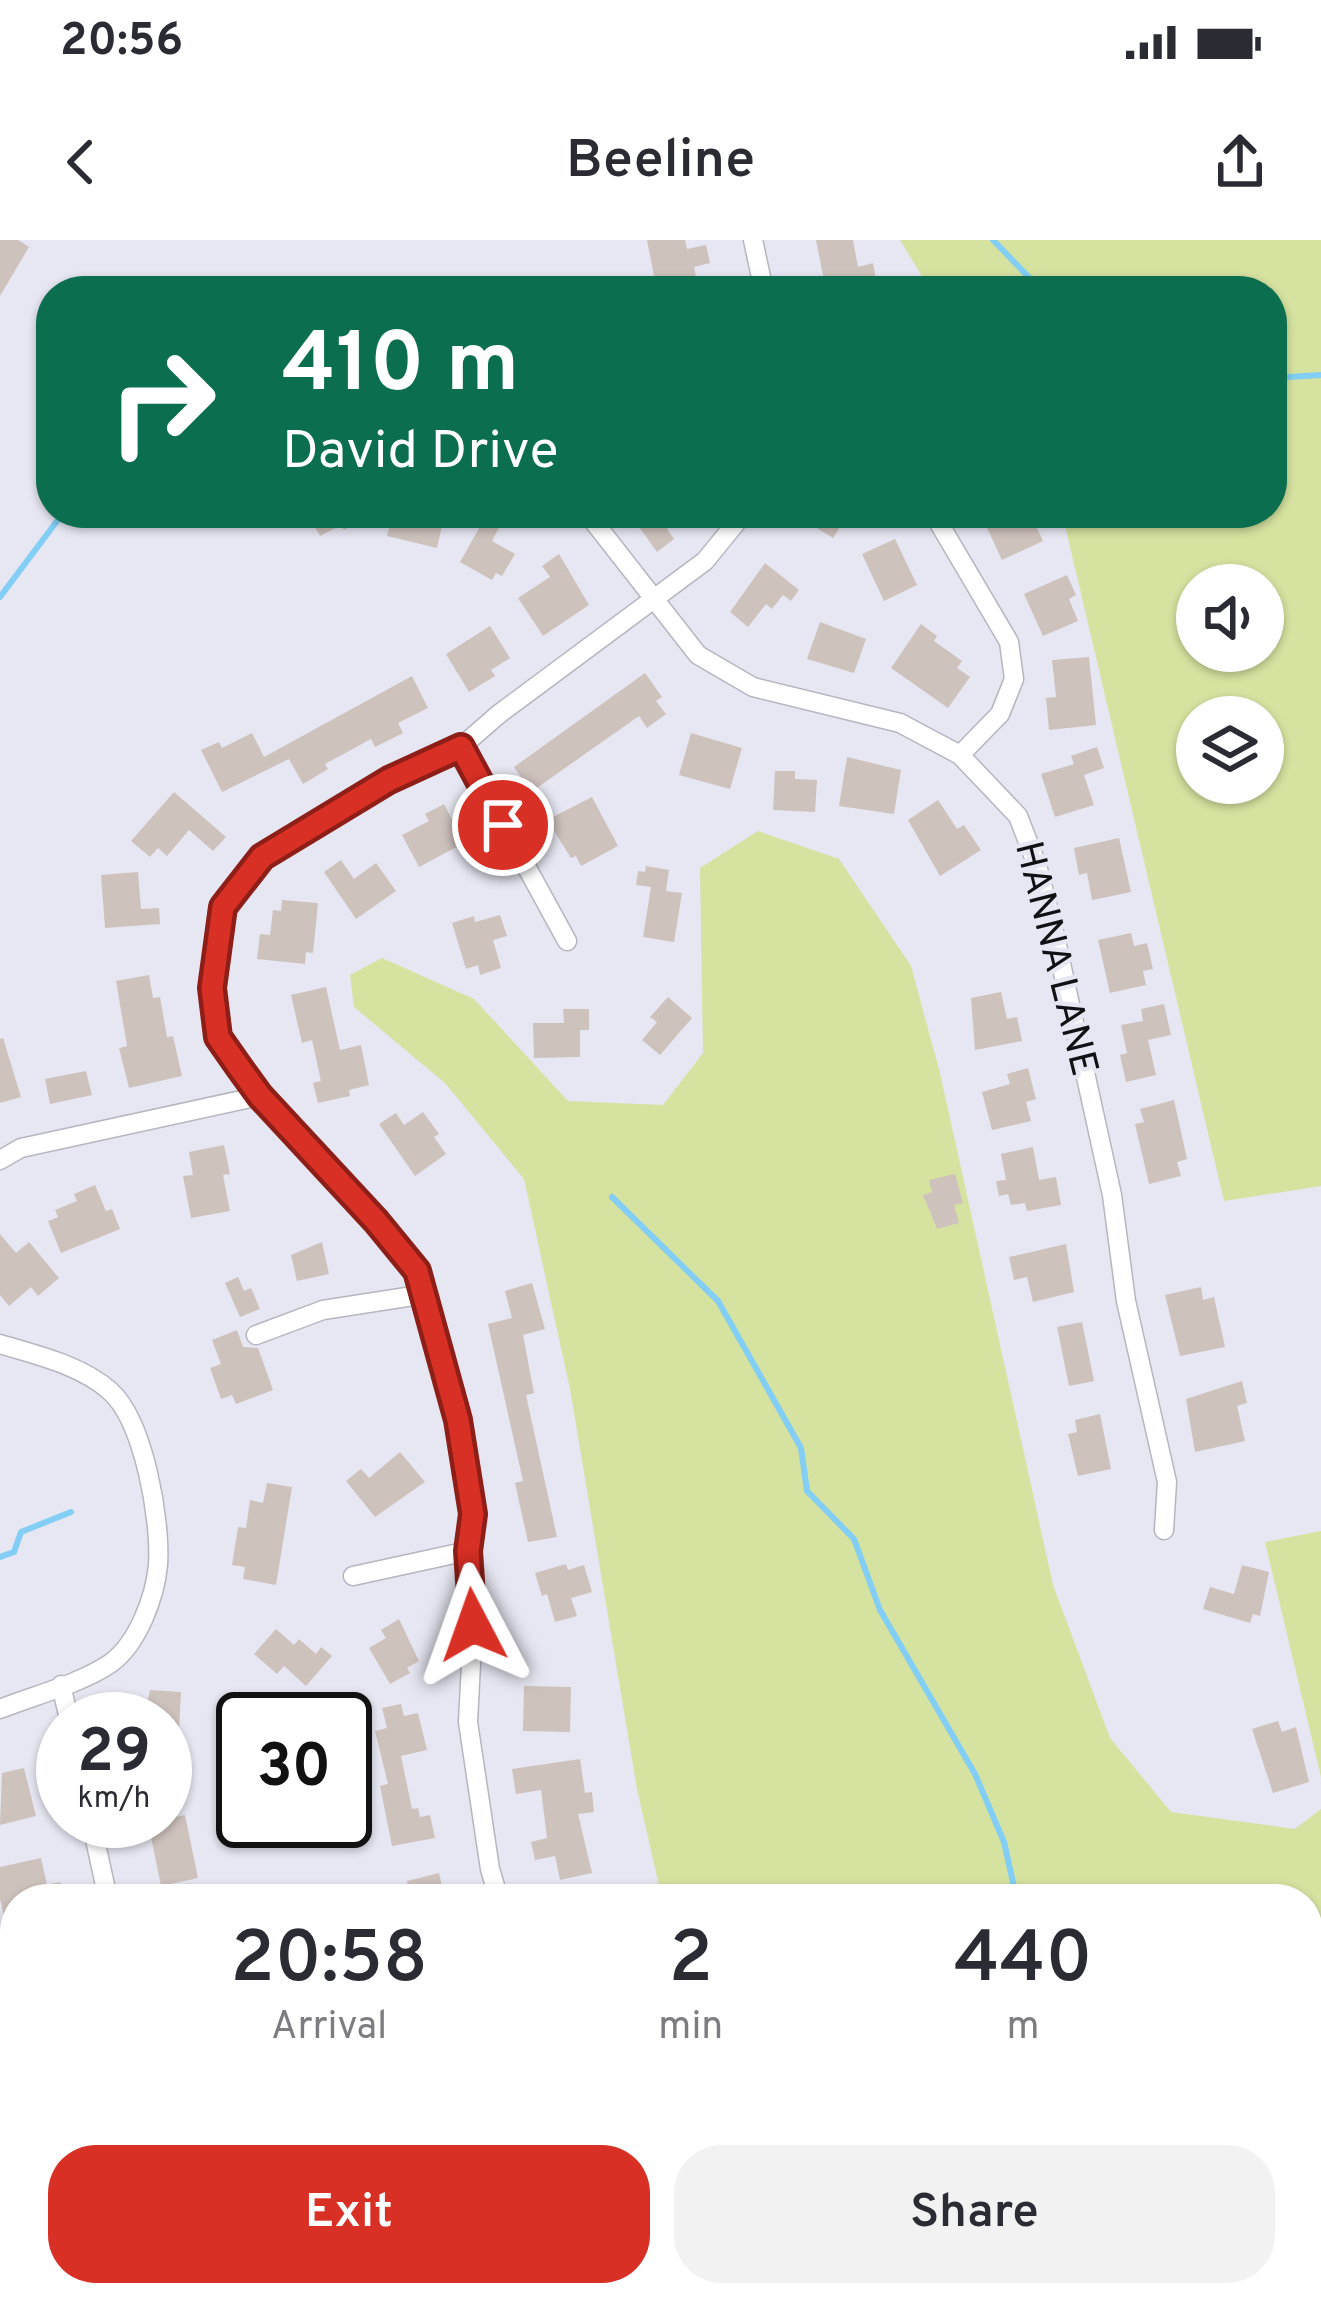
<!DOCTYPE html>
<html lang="en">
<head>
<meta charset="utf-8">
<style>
  body { margin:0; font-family:Overpass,sans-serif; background:#f2f2f3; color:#2b2b33; height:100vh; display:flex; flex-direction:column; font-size:45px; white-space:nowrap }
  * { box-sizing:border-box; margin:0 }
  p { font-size:39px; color:#7c7c81 }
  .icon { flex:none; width:66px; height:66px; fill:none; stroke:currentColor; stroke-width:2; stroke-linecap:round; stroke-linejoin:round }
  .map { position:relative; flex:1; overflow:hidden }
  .details { position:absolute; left:0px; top:1644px; width:1323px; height:423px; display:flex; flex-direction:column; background:#fff; border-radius:48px 48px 0 0; box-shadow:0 3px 9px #0004 }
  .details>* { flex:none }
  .banner { position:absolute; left:36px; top:36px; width:1251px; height:252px; border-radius:48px; box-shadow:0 3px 9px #0004; background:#0b6e4f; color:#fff; overflow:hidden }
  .controls { position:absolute; left:1176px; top:324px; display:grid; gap:24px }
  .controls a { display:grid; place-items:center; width:108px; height:108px; border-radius:50%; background:#fff; box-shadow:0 3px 9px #0004; font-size:60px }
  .speed { position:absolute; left:36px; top:1452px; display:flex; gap:24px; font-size:60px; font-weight:700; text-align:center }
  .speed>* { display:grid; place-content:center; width:156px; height:156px; border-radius:50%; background:#fff; box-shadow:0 3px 9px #0004; line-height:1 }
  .speed small { font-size:30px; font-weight:400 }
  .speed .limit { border:6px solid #111; border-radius:18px; background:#fff; color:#111 }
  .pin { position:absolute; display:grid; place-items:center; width:102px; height:102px; color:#fff; margin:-51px; border:6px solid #fff; border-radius:50%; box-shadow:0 3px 12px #0007 }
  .me { position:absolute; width:132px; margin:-66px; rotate:356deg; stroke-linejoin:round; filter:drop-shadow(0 0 9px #0008) }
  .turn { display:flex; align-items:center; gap:42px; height:252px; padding:0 48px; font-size:54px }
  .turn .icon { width:156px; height:156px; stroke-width:2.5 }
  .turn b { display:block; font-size:84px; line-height:102px }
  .eta { display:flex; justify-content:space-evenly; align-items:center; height:204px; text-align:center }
  .eta b { font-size:72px; font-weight:600; line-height:84px }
  .button { display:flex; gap:24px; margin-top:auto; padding:24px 48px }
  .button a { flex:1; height:138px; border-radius:48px; background:#d93025; color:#fff; font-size:48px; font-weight:600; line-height:138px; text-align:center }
  .button a+a { background:#f2f2f3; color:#2b2b33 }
  .status { display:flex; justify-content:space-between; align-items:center; height:84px; padding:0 60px; background:#fff; direction:ltr }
  .status svg { height:33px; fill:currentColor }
  header { display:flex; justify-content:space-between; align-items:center; height:156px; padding:0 48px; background:#fff; font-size:54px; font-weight:600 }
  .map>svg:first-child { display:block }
  .green { fill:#d6e2a0; fill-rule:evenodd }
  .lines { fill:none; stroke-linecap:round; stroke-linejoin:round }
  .stream { stroke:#82cef4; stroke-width:6 }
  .building { fill:#cec2bd }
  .minor-casing { stroke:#b5b6c0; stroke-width:21 }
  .minor { stroke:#fff; stroke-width:18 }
  .route-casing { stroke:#8d1f18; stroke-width:30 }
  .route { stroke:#d93025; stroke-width:21 }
  .labels { text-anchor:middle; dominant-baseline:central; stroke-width:9; stroke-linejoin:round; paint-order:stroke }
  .street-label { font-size:39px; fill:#101114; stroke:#e6e7f2 }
</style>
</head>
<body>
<div class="status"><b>20:56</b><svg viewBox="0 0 49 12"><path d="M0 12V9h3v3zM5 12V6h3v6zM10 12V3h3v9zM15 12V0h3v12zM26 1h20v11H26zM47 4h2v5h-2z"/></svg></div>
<header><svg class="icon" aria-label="back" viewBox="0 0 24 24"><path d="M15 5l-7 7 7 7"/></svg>Beeline<svg class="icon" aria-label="share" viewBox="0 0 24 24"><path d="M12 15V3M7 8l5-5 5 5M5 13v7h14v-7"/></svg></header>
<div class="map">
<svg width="1321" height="2066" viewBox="0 0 1321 2066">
  <rect width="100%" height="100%" fill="#e6e7f2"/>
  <path class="green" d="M 900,0 L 1321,0 L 1321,946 L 1224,961 L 1062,273 L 1272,273 L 1272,51 L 931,51 ZM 1197,345 L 1263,345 L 1263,411 L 1197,411 ZM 1197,477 L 1263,477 L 1263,543 L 1197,543 Z
    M 758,591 L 839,619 L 911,726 L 940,833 L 1053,1345 L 1110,1498 L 1171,1572 L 1295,1589 L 1321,1569 L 1321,2066 L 787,2066 L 781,2052 L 1308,2052 L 1308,1659 L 662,1659 L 637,1549 L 570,1149 L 524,939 L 445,843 L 354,767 L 350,735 L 382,718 L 474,759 L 568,861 L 663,865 L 703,813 L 700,628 Z
    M 1321,1291 L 1321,1537 L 1265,1302 Z"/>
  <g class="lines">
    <path class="stream" d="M 993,0 L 1042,51
      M 1272,138 L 1321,135
      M 0,357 L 63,273
      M 612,957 L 718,1061 L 801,1208 L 807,1251 L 854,1299 L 880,1370 L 975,1534 L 1004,1602 L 1014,1647 L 1022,1659
      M 0,1317 L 14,1312 L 21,1292 L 71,1272
      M 1268,2052 L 1286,2066"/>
  </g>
  <path class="building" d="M 0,0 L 18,0 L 29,7 L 0,56 Z
    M 647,0 L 685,0 L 687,9 L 706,5 L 710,23 L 694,27 L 699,51 L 657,51 Z
    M 816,0 L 853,0 L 858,27 L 873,23 L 877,45 L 862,48 L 862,51 L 826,51 Z
    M 307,273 L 375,273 L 344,290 L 341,285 L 320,296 Z
    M 393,273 L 428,273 L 426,282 L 442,286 L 437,308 L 387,296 Z
    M 629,273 L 689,273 L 667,289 L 674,299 L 657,312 Z
    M 792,273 L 849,273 L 833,298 Z
    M 980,273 L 1030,273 L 1043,301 L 1002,320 Z
    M 487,274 L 502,282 L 492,301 L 515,314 L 502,336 L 496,333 L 492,340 L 460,322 Z
    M 895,299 L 917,345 L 884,361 L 862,314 Z
    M 559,314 L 589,365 L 543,396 L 518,358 L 550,337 L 542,326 Z
    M 765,323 L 799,350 L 791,361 L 783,355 L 772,369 L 766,364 L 748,387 L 730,372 Z
    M 1067,335 L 1076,355 L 1069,359 L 1078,381 L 1043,396 L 1024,354 Z
    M 820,382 L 866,399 L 854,433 L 807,419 Z
    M 921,384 L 937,396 L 934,401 L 962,421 L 957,428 L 970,437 L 948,468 L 891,428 Z
    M 490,386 L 510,418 L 491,430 L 495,436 L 469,452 L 446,414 Z
    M 1089,417 L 1096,485 L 1049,490 L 1046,458 L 1056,457 L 1052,420 Z
    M 645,433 L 662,457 L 656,461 L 666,474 L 647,488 L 639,476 L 531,552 L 514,527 Z
    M 412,436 L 428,468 L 398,483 L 403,493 L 375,507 L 371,499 L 325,524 L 328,529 L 303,544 L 289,519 L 222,552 L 201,510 L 219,502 L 222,508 L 252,493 L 264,517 Z
    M 691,493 L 742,508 L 730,549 L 679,535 Z
    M 1097,507 L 1104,528 L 1084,535 L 1094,565 L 1055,577 L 1041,534 L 1074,524 L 1071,516 Z
    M 847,517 L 901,530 L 894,574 L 839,566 Z
    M 775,531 L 795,531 L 795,539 L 817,540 L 815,572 L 773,570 Z
    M 174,552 L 226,597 L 213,611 L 189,590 L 167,616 L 158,608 L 150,617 L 131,601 Z
    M 592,557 L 618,606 L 581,626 L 576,616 L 571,618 L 547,580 Z
    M 938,560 L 957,589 L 964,585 L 981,610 L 940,636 L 908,580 Z
    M 444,564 L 464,603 L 419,627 L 402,595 L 429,581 L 425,574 Z
    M 1119,598 L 1131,652 L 1092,660 L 1087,633 L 1079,635 L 1074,608 Z
    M 341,620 L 354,639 L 376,623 L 396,651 L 356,679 L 324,632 Z
    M 646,626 L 669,630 L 666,651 L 682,653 L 674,702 L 643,697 L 651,647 L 636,645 L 638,631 L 645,632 Z
    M 138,632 L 141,669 L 159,668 L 160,684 L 105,688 L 101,635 Z
    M 282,660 L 318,663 L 313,713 L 306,712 L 305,724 L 257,719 L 260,694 L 270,695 L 273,670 L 281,671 Z
    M 500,675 L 507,696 L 493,700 L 501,728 L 480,735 L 478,725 L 466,729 L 452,683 L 474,676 L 475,682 Z
    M 1131,693 L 1134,706 L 1147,703 L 1153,729 L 1143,731 L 1146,745 L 1110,753 L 1098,700 Z
    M 149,735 L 153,758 L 160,757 L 167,797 L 173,796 L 182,836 L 129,848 L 119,808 L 127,806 L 116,741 Z
    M 326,747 L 340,810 L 361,805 L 369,845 L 349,850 L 350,856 L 318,863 L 313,843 L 321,841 L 312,800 L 302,803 L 291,755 Z
    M 1001,752 L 1007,779 L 1017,777 L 1022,801 L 975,810 L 971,758 Z
    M 668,757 L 692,778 L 660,815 L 642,800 L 657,782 L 650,777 Z
    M 1164,764 L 1171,795 L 1148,800 L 1156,835 L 1126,842 L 1120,815 L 1127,813 L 1121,785 L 1143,781 L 1141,769 Z
    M 563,769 L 589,769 L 589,790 L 580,790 L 580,817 L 534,818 L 533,783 L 564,783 Z
    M 3,798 L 21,857 L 0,863 L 0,799 Z
    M 1028,828 L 1036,859 L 1026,862 L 1031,881 L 992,890 L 982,852 L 1010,844 L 1007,834 Z
    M 86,831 L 92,855 L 50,864 L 45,839 Z
    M 1174,860 L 1187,919 L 1177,922 L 1181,936 L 1149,944 L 1135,884 L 1144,882 L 1140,869 Z
    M 423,872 L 439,894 L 434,897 L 446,914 L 415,936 L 379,884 L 396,873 L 404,885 Z
    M 224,905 L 230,934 L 223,935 L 230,971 L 191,978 L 183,936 L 193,935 L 189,912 Z
    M 1033,907 L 1039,940 L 1056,937 L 1061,965 L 1027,971 L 1025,963 L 1011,965 L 1008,954 L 999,956 L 996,941 L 1006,940 L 1001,914 Z
    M 955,934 L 963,963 L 954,965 L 959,983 L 937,989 L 923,955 L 932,952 L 929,940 Z
    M 95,945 L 106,971 L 112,969 L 120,989 L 61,1013 L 48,981 L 58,977 L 55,970 L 77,961 L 74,954 Z
    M 0,994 L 16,1013 L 29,1002 L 59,1038 L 38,1056 L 31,1047 L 9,1066 L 0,1055 Z
    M 322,1002 L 329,1034 L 297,1041 L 291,1015 Z
    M 1066,1004 L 1074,1052 L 1033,1062 L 1027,1037 L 1014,1040 L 1009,1017 Z
    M 238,1037 L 244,1051 L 251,1048 L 260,1069 L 240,1077 L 225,1043 Z
    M 532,1043 L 545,1089 L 523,1095 L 534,1153 L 526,1155 L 557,1297 L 528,1302 L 515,1243 L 523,1241 L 488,1084 L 512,1078 L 505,1051 Z
    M 1201,1047 L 1203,1060 L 1214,1057 L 1225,1107 L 1180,1116 L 1165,1055 Z
    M 1082,1082 L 1094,1141 L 1069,1146 L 1057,1087 Z
    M 237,1090 L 243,1107 L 258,1108 L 273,1150 L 236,1164 L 232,1155 L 221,1159 L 210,1128 L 221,1124 L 212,1100 Z
    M 1242,1141 L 1247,1163 L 1237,1166 L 1245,1201 L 1195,1212 L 1186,1159 Z
    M 1100,1174 L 1111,1229 L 1078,1236 L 1068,1194 L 1077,1192 L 1075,1180 Z
    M 400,1212 L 425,1242 L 375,1277 L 346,1241 L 361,1229 L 369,1238 Z
    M 267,1243 L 292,1247 L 276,1345 L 243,1339 L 245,1327 L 232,1325 L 238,1287 L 246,1288 L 250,1260 L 263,1263 Z
    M 566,1324 L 568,1330 L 584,1325 L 592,1352 L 571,1358 L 577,1376 L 555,1382 L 547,1354 L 542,1356 L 535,1333 Z
    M 1242,1325 L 1269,1332 L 1260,1376 L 1253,1374 L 1250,1383 L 1203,1369 L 1210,1347 L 1234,1354 Z
    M 399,1379 L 419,1421 L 407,1428 L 410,1433 L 390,1444 L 369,1408 L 386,1398 L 381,1390 Z
    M 276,1389 L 294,1405 L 299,1399 L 316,1414 L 321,1407 L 332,1416 L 306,1446 L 284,1426 L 277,1434 L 254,1414 Z
    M 524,1446 L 571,1447 L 570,1492 L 523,1491 Z
    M 150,1450 L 181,1452 L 178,1512 L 165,1512 L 165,1479 L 144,1479 Z
    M 401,1464 L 404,1476 L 418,1473 L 427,1510 L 401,1516 L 412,1569 L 418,1568 L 420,1577 L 430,1575 L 435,1598 L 392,1606 L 380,1546 L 388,1544 L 375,1491 L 387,1488 L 382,1468 Z
    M 1278,1481 L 1282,1492 L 1296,1487 L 1309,1542 L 1273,1553 L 1252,1489 Z
    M 580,1519 L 585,1553 L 592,1552 L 594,1572 L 578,1574 L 592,1633 L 560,1640 L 555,1616 L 535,1620 L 531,1602 L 547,1598 L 541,1550 L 516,1554 L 512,1529 Z
    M 24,1528 L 36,1576 L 0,1585 L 2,1533 Z
    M 185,1575 L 198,1638 L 161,1646 L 148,1582 Z
    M 41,1618 L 47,1645 L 60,1642 L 64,1659 L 15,1659 L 15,1698 L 9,1699 L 0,1659 L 0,1627 Z
    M 439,1633 L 445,1659 L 411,1659 L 407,1641 Z
    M 12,2007 L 15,2052 L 26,2052 L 28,2066 L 0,2066 L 0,2010 Z"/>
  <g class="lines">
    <defs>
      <path id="minor" d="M 753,0 L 764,51
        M 587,273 L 698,415 L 753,447 L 900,483 L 960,515 L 1018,576 L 1037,625 L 1053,687 L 1112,955 L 1126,1061 L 1167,1242 L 1164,1290
        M 933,273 L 1009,402 L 1014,439 L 1000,474 L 960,515
        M 461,507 L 567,701
        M 0,920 L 21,908 L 260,856
        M 256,1095 L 323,1070 L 426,1054
        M 0,1104 C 36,1115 81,1125 110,1151 C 144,1181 161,1280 158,1325 C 155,1357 138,1403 111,1423 C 80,1444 35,1455 0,1469
        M 353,1336 L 468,1311
        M 61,1445 L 69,1479
        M 91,1581 L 108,1659
        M 499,1659 L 490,1629 L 468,1482 L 473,1385 L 468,1311 L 473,1274 L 458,1180 L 426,1054 L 404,1012 L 260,856 L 218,797 L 212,748 L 223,667 L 262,617 L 389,540 L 461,507 L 499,474 L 705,321 L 744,273
        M 0,1994 L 15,1993
        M 39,2052 L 42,2066
        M 569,2052 L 592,2066
        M 386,2066 L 416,2052"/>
    </defs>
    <use href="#minor" class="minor-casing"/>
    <use href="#minor" class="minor"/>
  </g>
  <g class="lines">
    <defs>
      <path id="route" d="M 473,1385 L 468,1311 L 473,1274 L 458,1180 L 417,1031 L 376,981 L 260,856 L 239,827 L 218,797 L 212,748 L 223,667 L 262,617 L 389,540 L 461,507 L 503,585"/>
    </defs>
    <use href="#route" class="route-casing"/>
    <use href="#route" class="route"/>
  </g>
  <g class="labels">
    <g class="street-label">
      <text transform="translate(1054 719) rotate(76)">HANNA LANE</text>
    </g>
  </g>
</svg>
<div class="controls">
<a><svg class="icon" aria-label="sound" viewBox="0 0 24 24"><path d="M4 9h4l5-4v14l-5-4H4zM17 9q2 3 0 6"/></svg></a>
<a><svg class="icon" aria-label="layers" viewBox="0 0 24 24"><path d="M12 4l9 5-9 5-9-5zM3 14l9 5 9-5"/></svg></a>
</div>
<div class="speed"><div>29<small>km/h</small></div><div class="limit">30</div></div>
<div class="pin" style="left:503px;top:585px;background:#d93025"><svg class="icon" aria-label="arrive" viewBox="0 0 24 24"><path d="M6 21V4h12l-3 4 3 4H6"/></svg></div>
<svg class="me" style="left:473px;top:1385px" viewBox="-20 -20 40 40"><path d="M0-17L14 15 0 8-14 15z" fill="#d93025" stroke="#fff" stroke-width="4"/></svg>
<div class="banner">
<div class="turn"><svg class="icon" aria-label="right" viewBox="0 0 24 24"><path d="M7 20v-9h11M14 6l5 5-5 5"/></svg><div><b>410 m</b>David Drive</div></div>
</div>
<section class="details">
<div class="eta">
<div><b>20:58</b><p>Arrival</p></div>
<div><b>2</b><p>min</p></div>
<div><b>440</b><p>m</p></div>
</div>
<div class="button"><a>Exit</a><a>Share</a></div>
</section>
</div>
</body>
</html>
